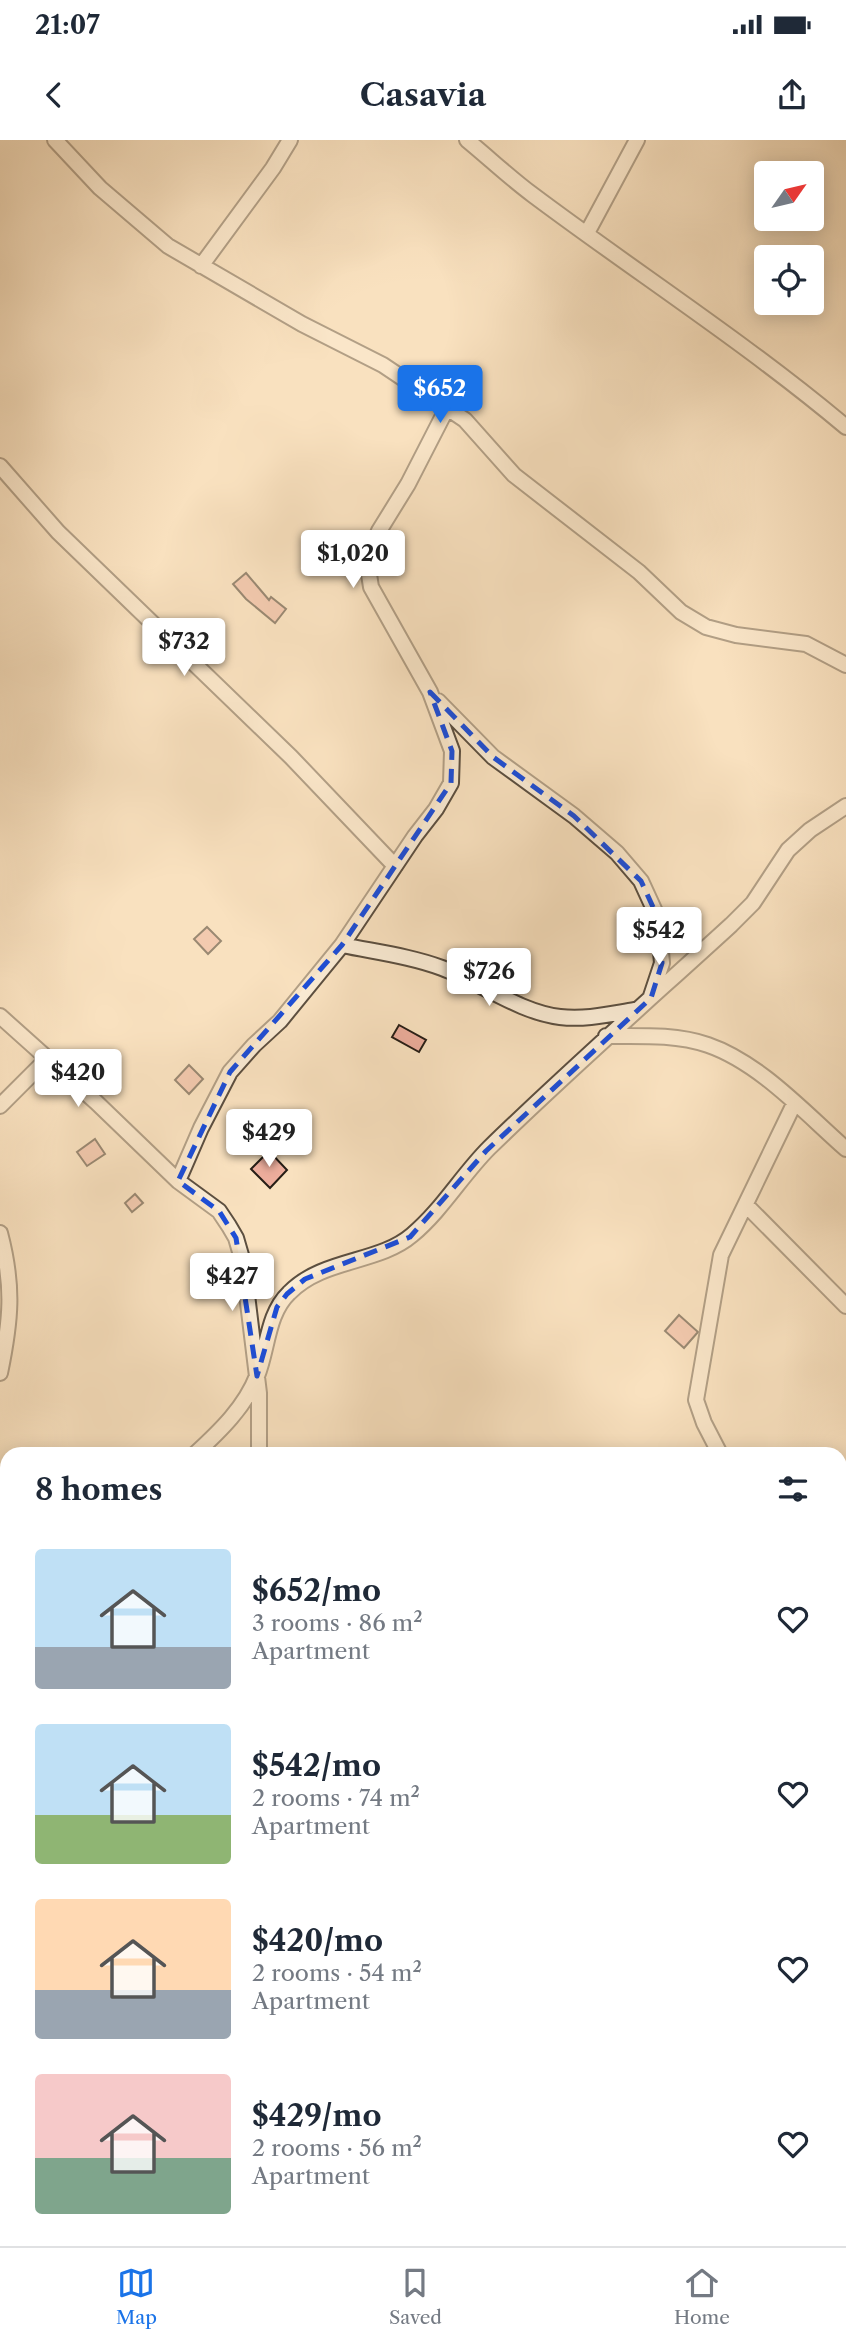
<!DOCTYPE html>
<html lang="en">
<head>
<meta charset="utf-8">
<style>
	:root { --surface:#fff; --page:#f2f2f3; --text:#1f2937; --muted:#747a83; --line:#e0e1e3; --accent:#1a73e8 }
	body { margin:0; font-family:"Libre Caslon Text",serif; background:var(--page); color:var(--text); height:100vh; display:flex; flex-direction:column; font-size:26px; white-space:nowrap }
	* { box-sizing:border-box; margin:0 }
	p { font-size:23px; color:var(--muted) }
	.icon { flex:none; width:38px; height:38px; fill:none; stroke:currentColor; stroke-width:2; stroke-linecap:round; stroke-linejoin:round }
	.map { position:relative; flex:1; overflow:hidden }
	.drawer { position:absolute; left:0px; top:1307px; width:847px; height:800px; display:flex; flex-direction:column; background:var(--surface); border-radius:21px 21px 0 0; box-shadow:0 4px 18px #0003 }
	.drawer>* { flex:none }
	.needle { width:46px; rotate:56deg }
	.tools { position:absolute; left:754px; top:21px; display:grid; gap:14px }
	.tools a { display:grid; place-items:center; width:70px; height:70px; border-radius:7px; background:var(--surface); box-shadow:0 4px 18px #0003; font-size:35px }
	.price { position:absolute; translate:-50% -60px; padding:0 16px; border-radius:7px; background:#fff; color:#222; font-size:23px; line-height:46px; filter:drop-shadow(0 2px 4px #0008) }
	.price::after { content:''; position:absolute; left:50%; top:42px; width:21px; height:16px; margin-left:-10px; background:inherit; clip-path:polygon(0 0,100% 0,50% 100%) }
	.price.current { background:var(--accent); color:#fff }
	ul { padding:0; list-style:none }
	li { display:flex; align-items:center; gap:21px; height:175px; padding:0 35px }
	li span { display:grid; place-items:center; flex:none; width:196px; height:140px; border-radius:7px; color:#555 }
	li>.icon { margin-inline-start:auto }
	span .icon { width:84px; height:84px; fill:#fffc; stroke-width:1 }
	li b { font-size:30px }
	h2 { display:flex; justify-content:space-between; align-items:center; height:84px; padding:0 35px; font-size:30px }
	.status { display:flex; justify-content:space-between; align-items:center; height:49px; padding:0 35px; background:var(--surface); direction:ltr }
	.status svg { height:19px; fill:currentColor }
	header { display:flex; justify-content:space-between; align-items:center; height:91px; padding:0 35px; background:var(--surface); font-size:32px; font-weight:700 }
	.tab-bar { display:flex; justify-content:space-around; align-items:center; height:98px; border-top:2px solid var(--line); background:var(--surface); font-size:19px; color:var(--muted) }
	.tab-bar a { display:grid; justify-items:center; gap:4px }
	.tab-bar .current { color:var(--accent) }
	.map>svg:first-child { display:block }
	.building { fill:#ecad9c; stroke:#271e16; stroke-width:2 }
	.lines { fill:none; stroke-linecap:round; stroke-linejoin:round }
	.street-casing { stroke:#5c4f40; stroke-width:18 }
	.street { stroke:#fbecd5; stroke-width:14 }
	.marked { fill:none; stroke:#1d4ed8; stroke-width:5; stroke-dasharray:14 9; stroke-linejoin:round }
</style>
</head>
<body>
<div class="status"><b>21:07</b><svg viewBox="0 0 49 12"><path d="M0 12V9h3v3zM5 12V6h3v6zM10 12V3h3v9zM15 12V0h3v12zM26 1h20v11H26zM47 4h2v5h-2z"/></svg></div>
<header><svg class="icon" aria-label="back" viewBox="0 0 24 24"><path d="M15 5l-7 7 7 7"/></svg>Casavia<svg class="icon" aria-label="share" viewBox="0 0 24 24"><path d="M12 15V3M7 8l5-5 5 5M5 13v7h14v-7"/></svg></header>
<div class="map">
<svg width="846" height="2106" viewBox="0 0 846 2106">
	<rect width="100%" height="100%" fill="#f9e1bf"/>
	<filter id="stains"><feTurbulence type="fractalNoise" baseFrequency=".00286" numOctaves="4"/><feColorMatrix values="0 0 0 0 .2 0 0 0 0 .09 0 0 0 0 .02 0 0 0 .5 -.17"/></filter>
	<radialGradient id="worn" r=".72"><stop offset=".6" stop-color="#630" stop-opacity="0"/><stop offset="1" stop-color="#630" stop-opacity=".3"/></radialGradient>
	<!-- building -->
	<path class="building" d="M246,433L269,460L271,457L286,469L275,483L246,459L233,444Z
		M207,787L221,801L208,814L194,799Z
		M399,885L426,900L419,912L392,897Z
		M189,925L203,939L189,954L175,940Z
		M95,999L105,1014L87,1026L77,1012Z
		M269,1011L287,1030L270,1048L251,1029Z
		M135,1054L143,1063L132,1072L125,1063Z
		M679,1175L698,1192L684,1208L665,1191Z"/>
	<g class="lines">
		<defs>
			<path id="street" d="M55,0L100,48L168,106L302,184L383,225L465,280L514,335L639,432L681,472L706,487L736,495L806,504L846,525
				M467,0C489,18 510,38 533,55C637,133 746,203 846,287
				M587,93L637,0
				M201,126L273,28L290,0
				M0,326L58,392L291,617L395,726
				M438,561L493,617L574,676L617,713L641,741L658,778L662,823L651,856
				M342,805C375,812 410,816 442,828C480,842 519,872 560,877C586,880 610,874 635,870
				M0,876L96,962L178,1041L219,1071L229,1086L236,1098L243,1122L259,1253V1314
				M606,896C640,896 676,894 708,905C760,923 805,973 846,1009
				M0,966L48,918
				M178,1041L201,988L230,932L254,905L280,881L342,805L415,696L436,669L451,643L452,611L430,552L371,447L368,428L371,410L379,391L408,344L447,268
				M746,1065L846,1166
				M0,1093C14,1146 11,1180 0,1233
				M195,1314C220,1291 245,1267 257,1236C268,1209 267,1174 289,1153C323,1118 378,1124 412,1095C442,1070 462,1035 489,1008C568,931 650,859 731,785L753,763L788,710L810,690L846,666
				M720,1314L704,1283L696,1260L721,1115L794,964
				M0,1403L7,1405
				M840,1442L846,1435
				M840,1450L846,1455
				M0,1507L7,1500
				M840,1530L846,1539
				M840,1660L846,1662
				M0,1721L7,1715
				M840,1821L846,1826
				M524,2100L530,2106
				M834,2100L836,2106"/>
		</defs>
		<!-- street casing -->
		<use href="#street" class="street-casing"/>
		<!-- street -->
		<use href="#street" class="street"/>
	</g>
	<!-- marked area -->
	<path d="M0 0H846V2106H0ZM430,552L493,617L574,676L641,741L658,778L662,823L651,858L486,1011L410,1097L305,1139L287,1154L277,1167L257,1236L236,1098L219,1071L178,1041L230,932L342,805L451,643L452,611Z" fill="#f9e1bf" fill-opacity=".55" fill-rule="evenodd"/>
	<path class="marked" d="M430,552L493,617L574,676L641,741L658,778L662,823L651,858L486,1011L410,1097L305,1139L287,1154L277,1167L257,1236L236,1098L219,1071L178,1041L230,932L342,805L451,643L452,611Z"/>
	<rect width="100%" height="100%" filter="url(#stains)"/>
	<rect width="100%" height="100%" fill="url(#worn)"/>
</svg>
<div class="tools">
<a><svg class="needle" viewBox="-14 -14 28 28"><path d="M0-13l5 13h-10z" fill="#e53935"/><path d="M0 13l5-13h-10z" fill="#747a83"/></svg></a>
<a><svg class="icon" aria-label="locate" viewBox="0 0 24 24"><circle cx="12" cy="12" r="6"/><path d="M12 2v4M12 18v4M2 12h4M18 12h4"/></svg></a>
</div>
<b class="price current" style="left:440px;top:285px">$652</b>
<b class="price" style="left:353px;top:450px">$1,020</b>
<b class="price" style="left:184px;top:538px">$732</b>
<b class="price" style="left:659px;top:827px">$542</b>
<b class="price" style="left:489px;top:868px">$726</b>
<b class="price" style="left:78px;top:969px">$420</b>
<b class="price" style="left:269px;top:1029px">$429</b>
<b class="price" style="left:232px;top:1173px">$427</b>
<section class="drawer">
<h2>8 homes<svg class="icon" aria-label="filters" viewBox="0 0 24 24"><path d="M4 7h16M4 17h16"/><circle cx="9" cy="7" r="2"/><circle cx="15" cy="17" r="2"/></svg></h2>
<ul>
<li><span style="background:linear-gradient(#bfe0f5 70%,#9aa5b1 0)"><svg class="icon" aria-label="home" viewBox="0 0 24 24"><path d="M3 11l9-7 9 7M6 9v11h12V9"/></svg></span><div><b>$652/mo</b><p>3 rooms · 86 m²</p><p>Apartment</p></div><svg class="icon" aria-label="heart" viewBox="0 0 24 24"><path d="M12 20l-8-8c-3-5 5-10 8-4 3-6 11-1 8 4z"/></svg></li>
<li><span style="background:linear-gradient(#bfe0f5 65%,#8fb573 0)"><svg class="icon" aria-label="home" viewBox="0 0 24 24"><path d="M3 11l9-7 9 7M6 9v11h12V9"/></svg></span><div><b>$542/mo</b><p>2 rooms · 74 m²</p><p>Apartment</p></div><svg class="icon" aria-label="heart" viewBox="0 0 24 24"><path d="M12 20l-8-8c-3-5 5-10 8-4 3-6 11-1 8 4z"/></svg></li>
<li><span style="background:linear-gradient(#ffd9b3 65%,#9aa5b1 0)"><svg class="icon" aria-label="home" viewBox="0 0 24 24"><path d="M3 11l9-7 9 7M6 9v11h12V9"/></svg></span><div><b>$420/mo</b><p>2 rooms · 54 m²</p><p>Apartment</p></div><svg class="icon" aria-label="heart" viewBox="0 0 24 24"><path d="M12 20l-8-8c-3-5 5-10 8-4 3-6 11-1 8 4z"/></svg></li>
<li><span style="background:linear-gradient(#f6c9c9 60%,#7fa58c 0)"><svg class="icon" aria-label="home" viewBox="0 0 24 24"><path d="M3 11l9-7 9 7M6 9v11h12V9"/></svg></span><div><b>$429/mo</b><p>2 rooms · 56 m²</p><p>Apartment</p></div><svg class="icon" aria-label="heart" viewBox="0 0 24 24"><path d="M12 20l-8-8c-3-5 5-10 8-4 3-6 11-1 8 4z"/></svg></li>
</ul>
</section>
</div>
<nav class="tab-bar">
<a class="current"><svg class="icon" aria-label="map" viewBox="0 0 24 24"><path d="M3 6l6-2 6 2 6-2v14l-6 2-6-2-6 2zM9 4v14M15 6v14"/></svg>Map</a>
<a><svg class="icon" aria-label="saved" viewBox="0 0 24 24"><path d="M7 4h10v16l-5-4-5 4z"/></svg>Saved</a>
<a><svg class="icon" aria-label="home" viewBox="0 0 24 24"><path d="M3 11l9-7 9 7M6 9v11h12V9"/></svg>Home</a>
</nav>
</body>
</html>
